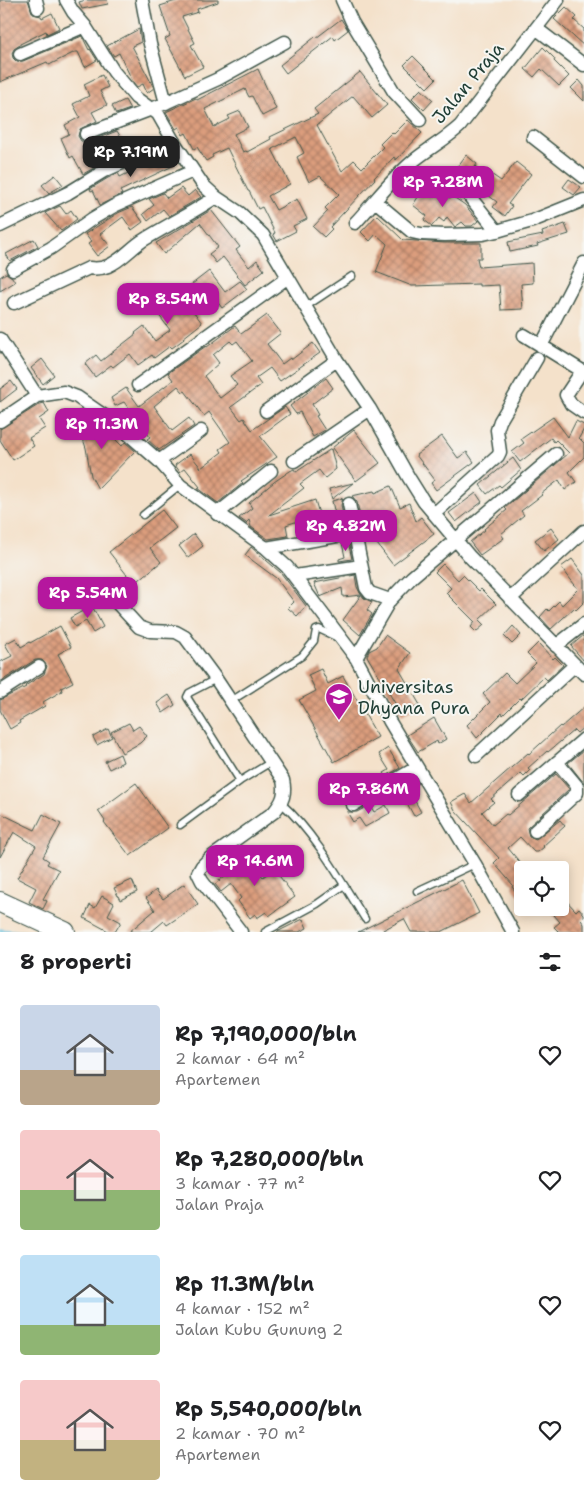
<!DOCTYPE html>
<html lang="id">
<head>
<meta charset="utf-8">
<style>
	:root { --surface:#fff; --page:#f2f2f2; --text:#202124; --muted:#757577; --accent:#b5179e }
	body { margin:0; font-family:"Shantell Sans",sans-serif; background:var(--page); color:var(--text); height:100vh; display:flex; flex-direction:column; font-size:19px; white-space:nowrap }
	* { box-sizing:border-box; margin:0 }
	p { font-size:16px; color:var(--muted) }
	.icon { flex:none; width:28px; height:28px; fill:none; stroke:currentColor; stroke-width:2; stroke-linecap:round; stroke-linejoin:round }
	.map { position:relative; height:932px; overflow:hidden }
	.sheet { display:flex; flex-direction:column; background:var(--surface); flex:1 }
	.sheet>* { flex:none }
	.tools { position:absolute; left:514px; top:861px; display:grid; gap:10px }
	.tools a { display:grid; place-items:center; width:55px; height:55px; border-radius:5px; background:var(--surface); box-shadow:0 2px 12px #0003; font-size:25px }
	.price { position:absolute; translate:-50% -42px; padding:0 11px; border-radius:10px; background:var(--accent); color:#fff; font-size:16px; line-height:32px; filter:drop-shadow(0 1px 2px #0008) }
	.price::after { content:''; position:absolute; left:50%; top:30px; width:15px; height:11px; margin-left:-8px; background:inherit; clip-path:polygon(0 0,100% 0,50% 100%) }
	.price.selected { background:#222; color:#fff }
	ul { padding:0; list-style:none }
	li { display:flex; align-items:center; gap:15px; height:125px; padding:0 20px }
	li span { display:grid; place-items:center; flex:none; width:140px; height:100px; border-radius:5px; color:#555 }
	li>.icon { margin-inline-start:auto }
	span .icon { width:60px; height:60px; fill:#fffc; stroke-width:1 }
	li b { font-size:21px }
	h2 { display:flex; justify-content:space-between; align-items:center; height:60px; padding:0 20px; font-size:21px }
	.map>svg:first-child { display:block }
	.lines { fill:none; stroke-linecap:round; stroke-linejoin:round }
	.stream { stroke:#63c3e1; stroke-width:3 }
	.building { fill:url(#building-cross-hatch); fill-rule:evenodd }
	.service-casing { stroke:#3f564a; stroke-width:9 }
	.minor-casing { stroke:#3f564a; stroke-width:15 }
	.primary-casing { stroke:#3f564a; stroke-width:22 }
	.service { stroke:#fff; stroke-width:6 }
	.minor { stroke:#fff; stroke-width:12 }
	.primary { stroke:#fff; stroke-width:20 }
	.labels { text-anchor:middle; stroke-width:4; stroke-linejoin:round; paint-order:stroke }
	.street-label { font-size:18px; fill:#1f3d34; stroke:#f6f6f2 }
	.poi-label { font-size:18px; fill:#1f3d34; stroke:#f6f6f2; text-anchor:start }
</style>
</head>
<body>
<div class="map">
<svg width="584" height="932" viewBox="0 0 584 932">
	<defs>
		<pattern id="building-cross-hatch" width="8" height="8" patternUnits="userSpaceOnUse" patternTransform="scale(1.25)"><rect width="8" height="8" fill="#db9d7d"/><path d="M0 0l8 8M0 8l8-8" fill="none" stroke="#b18167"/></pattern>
	</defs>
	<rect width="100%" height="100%" fill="#f6f6f2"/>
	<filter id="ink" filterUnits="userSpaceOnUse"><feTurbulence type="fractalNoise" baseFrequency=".02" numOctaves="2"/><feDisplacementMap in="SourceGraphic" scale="10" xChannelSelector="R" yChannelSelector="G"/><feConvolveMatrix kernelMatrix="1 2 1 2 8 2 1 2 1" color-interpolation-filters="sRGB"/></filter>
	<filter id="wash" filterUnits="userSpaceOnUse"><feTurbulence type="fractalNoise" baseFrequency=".0096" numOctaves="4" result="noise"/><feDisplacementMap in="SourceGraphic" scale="20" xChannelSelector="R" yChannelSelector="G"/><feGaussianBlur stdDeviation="1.12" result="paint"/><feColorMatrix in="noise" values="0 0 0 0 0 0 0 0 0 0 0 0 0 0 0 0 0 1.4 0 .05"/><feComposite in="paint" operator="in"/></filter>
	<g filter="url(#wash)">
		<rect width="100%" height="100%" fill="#f4e1ca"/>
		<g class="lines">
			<!-- stream -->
			<path class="stream" d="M0,930L24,932"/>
		</g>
		<g id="blocks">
			<!-- building -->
			<path class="building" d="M0,0H28L33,14L41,16L42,18L52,13L59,28L47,34L46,31L20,44V45L14,49L12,53L13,58L16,61H23L82,36L89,50L90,49L97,60L85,67L78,52H75L49,65L47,62L0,82Z
				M86,0H107L108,4L82,9L79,2Z
				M179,0H218V2L197,9L198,12L182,17L195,43L191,45L203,67L185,76L165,39L170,36L160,6Z
				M566,7L577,17L574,20L584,29V46L554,19Z
				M341,19L348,30L335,40L333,36L286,73L280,65L315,37L316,38Z
				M139,29L141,42L132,46L154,88L147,93L143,84L137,87L133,82L119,53L114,56L107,46Z
				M543,47L555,59L554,61L569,76L559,86L541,69L534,77L525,69Z
				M413,56L436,79L427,88L404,65Z
				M258,69L276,109L262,116L252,96L249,97L245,89L205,109L214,127L230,119L228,116L240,111L248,127L234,134L243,152L246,151L247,152L271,139L270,137L318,114L314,109L360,72L387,105L372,118L353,96L317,125L342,171L354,160L362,168L383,147L380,144L392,132L394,134L408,120L422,133L396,160L394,157L374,178L375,179L330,227L332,229L324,237L313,227L328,211L325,208L339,194L320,176L309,182L297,157L304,153L296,137L272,149L290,184L268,196L276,210L297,199L307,219L293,226L296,231L277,241L273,234L275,233L262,207L258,209L249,191H248L227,148L212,155L213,157L206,161L197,147L194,149L186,133L183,135L179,127L176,129L166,112L196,98L197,100Z
				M102,75L108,87L100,91L107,105L92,112L97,121L80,129L78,136L81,141L88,142L117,131L128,149L83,174L73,156L70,158L61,138L69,134L65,125L80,117L73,104L89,96L84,84Z
				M579,80L584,86V101L571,88Z
				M421,89L433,100L424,110L412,98Z
				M125,100L130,109L116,114L112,106Z
				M169,153L175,165L120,191L122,194L100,205L93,190L91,191L90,189L108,178L118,173L120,177L136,169L134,166Z
				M466,155L477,164L475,167L489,177L491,174L501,181L516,162L531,174L508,204L512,206L505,216L493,207L497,202L471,182L474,177L458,166Z
				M55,175L63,185L49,193L42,185Z
				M569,179L581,187L574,195L563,187Z
				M427,183H431L450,198L452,196L465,205L478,221L472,226H466L462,222L455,227L447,217L444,222L439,218L432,226L424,220L427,216L413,205Z
				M181,188L188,196L195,190L201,197L169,216L163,209L148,221L143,214L154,205L149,199L163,193L167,198Z
				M60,206L66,214L71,210L77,219L61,231L45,213Z
				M132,207L143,222L132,230L123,217L100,234L110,246L97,256L88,244L91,242L85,234L118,213Z
				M211,210L240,247L236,250L249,267L257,260L264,270L245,285L223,257L216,263L209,254L218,247L200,223L164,254L156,243Z
				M377,215L403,240L445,243H481V258H477L479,267L532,263L533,283L521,284L523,309L501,310L499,285L479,286V284L412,286L376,272L387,244L376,234L370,241L361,232Z
				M565,224L569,234L537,244L538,246L510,252L508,242L543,235L542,232Z
				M34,239L38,246L10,261L6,254Z
				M209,271L225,292L240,281L247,289L222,308L208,289L188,304L202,323L183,338L184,339L172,348L170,346L154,358L152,355L138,365L130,354L113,367L111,365L95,377L85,364L96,355L101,361L136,334L135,333L144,326L155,341L170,330L155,310L162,304L166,310L190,291L187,288Z
				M6,273L12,277L15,282L0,291V277Z
				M267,315L281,333L267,344L282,364L290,358L291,360L313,343L320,353L280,381L270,368L256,378L261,385L231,407L241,420L244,418L252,430L285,407L290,414L260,436L277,457L241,481L243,483L218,503L198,488L200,487L185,468L180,472L175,465L190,454L201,468L222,452L220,449L230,442L209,412L204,416L185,391L183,392L178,386L154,406L172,431L189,418L194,426L159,450L147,439L150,437L124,402L115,406L111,398L126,388L139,406L173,380L168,373L206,346L207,347L235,326L241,334ZM230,341L233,344L237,341L252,361L230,376L237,385L220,398L204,376L219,363L213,355Z
				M42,359L54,375L43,384L31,368Z
				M326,378L333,388L312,404L318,415L316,416L325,430L313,437L300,412L296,414L290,406Z
				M11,381L17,389L0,402V389Z
				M44,403L49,412L39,419L45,428L29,438L34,446L13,460L0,440V429L40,404Z
				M82,410L87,414L92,431L100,423L108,428L106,430L122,446L125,442L135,451L98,489L91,476L86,448L78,424L79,423L76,412Z
				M553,417L568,437L576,421L584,425V429L579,438L584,443V457L569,472L576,482L565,490L559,480L541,494L542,495L521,511L524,515L501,534L504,538L480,555L470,542L485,530L484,529L507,510L505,508L569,453L556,440L554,442L551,438L520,462L512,452L524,443L521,439Z
				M354,430L380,463L356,481L332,448Z
				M442,436L458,458L467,452L474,462L436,490L431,483L435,480L416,455Z
				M331,449L336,469L325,478L319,470L300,484L304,488L269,515L315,500L319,514L286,525L288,536L268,539L251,527L249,520L246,523L239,518L252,508L249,503L274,482L290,471L294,469L296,472Z
				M513,458L521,470L501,487L499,485L487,494L480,485Z
				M353,483L332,499L329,489Z
				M391,486L400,507L409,503L416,521L421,517L434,534L393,565L371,536L364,537L357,502L352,496L374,491L375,493Z
				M476,493L482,502L456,522L449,513Z
				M343,498L341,505L345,526L338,528L332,501Z
				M162,510L176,528L150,548L161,562L134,584L109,552Z
				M551,528L559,539L544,551L535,540Z
				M194,534L203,546L188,558L179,546Z
				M348,542L352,559L339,561V559L345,557L342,543Z
				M251,547L281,573L306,606L297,616L288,608L294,602L276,578L245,555Z
				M572,559L584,575V602L576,610L574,608L551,629L540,617L547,609L549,611L559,601L562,605L578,589L561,567Z
				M443,564L458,580L463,575L479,591L481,589L496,604L479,620L484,625L476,632L471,627L475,622L446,593L451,588L435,572Z
				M355,575L357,587L360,593L364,598L372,602L367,610L372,614L360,635L343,620L361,595L343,597L342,588L320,597L314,583Z
				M92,606L103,627L93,633L86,621L75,627L70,618Z
				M60,626L71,647L58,654L73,682L61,688L62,691L43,702L45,706L19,721L20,723L10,729L0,710V700L26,687L25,686L44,674L47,666L42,660H35L0,682V662L12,656L5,644L16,638L21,647L30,642V643Z
				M513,626L521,635L512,644L504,636Z
				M385,635L410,653L399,669L420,705L402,715L367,656L369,651L377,647Z
				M584,635V661L571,646Z
				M538,643L553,659L555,657L563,665L547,680L544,677L521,699L520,698L503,715L502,713L477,738L467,725L490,702L483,694L505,673L515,683L536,663L527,654Z
				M321,669L328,684L343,676L378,737L334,762L299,700L316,691L308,675Z
				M169,695L175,705L163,713L157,703Z
				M584,707V727L577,733L574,730L548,752L547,751L528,768L530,770L524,776L521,773L491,799L494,802L482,812L493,825L506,814L508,815L556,774L569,789L527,828L529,836L536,839L560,820L565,826L543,846L544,847L538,852H534L520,837L508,848L522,865V899L512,887L513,885L494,863L499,858L455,810L451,802L465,794L471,803L528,753L529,754L560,726L561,727Z
				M434,718L446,739L438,744L437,741L418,752L407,735Z
				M129,723L133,730L139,726L147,736L140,743L122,753L111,732Z
				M108,729L112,737L97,745L93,737Z
				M388,748L400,768L386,776L384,773L389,770L379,754Z
				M584,750V783L568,763Z
				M120,754L123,762L109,769L105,761Z
				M408,782L412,790L410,792L421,812L414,816L403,796L398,799L393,791Z
				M136,783L168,828L130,856L104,822L105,821L98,811Z
				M370,805L374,812L386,805L390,813L365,827L359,818L353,822L347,812H357Z
				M0,813L35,830L43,814L61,824L43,857L49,861L47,864L59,870L43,899L47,901L43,909L29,902L36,888L17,878L36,846L14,832L0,857Z
				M243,851L263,877L274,869L295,897L269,916L266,912L257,918L255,914L250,918L238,901L241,898L231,884L221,892L215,884L226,875L219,866L227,861L229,863Z
				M132,880L137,892L120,900L114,888Z
				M462,880L479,913L441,932H411L404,919L383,930L384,932H358Z
				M184,884L198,904L167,925L164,921L151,932H129L155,910L146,898L156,890L163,899Z
				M560,894L576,911L579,908L584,914V917L581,920L584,924V932H559L554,927L560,922L548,908H560Z
				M102,896L114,903L108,915L121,922L115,932H110L84,918L90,905L95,908Z
				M303,919L307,928L299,932H277Z"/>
		</g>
	</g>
	<g filter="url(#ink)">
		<use href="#blocks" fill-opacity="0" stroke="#3f564a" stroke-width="1"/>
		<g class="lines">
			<defs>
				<path id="service" d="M305,307L352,276
					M143,515L180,485
					M216,679L189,693L187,697L240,781L271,762
					M231,701L302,656L314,641L316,630L319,629L338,638
					M281,803C314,832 342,882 365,919
					M180,825L240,781
					M417,891L475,864
					M265,932L317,904L344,885"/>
				<path id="minor" d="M36,0L38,8
					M66,0L73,12L85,26L114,72L136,98L158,114L174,142L203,185L216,197L240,213L263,235L337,360L370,409L409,478L424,502L470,557L584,674
					M142,0L150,44L166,103
					M342,0L352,22L394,92L420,120
					M537,29L584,65
					M20,54L85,26
					M86,134L152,109L218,79L285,42
					M533,137L584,177
					M466,192L497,231
					M375,201L412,232L421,234L445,235L483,234L497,231L532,221L584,200
					M355,223C373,204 390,181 411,163C426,150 445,140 460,126L558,0
					M0,226L68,193L104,171L140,155L174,142
					M13,269L51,248L92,219L114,206L193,171
					M14,303L89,268C96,269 101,269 108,266C122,260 130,249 142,241C166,226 192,213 216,197
					M524,335L584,372
					M0,339L37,396
					M541,346L584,263
					M582,371L566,395L571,404L584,413
					M138,385L287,278
					M266,411L337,360
					M0,421L37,396L64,392L77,397L119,426L159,461L180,485L266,548L287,567L356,658L390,722L475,864L513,932
					M159,461L201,431
					M294,461L370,409
					M349,504L366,588L370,593L390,600
					M217,514L271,471
					M434,514L498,456L500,452L497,430L500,421L537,358
					M266,548L355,533
					M295,576L361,566
					M510,599L584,531
					M116,602L139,627L150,631L176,632L185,637L216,679L283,780C286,794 283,801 274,812L210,858L202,866L198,873L202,881L241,932
					M556,646L584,624
					M356,658L390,600L412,577L556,454
					M0,692L39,667
					M476,756L575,665
					M519,795L584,739
					M353,805L416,768
					M535,831L577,793V786L557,762"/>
				<path id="primary" d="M0,902L65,932"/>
			</defs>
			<!-- service casing -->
			<use href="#service" class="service-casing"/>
			<!-- minor casing -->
			<use href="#minor" class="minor-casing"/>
			<!-- primary casing -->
			<use href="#primary" class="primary-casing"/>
			<!-- service -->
			<use href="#service" class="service"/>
			<!-- minor -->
			<use href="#minor" class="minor"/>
			<!-- primary -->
			<use href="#primary" class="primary"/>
		</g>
	</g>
	<!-- icons -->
	<defs>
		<symbol id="university-pin" viewBox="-11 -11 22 30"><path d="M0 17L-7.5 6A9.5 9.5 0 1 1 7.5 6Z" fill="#b5179e" stroke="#f6f6f2"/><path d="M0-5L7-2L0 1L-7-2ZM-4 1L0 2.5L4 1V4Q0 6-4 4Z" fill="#fff"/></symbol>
	</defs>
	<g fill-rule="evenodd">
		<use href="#university-pin" x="323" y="681" width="32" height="43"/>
	</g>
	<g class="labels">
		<!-- street labels -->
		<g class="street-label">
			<text transform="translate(468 83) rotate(-50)" y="6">Jalan Praja</text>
		</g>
		<!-- poi labels -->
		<g class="poi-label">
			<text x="358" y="693">Universitas<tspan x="358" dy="21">Dhyana Pura</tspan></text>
		</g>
	</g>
</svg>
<div class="tools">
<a><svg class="icon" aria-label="locate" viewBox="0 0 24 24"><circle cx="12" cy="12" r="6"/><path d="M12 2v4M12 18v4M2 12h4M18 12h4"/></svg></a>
</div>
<b class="price selected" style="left:131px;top:178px">Rp 7.19M</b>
<b class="price" style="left:443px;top:208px">Rp 7.28M</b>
<b class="price" style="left:168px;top:325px">Rp 8.54M</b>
<b class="price" style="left:102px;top:450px">Rp 11.3M</b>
<b class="price" style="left:346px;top:552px">Rp 4.82M</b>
<b class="price" style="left:88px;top:619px">Rp 5.54M</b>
<b class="price" style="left:369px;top:815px">Rp 7.86M</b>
<b class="price" style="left:255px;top:887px">Rp 14.6M</b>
</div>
<section class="sheet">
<h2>8 properti<svg class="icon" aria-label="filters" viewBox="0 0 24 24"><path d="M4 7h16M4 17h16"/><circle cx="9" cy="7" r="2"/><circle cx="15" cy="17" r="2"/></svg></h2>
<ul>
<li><span style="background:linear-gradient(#c9d6e8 65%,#b9a48a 0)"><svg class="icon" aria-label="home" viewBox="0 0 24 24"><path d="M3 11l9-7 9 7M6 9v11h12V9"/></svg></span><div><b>Rp 7,190,000/bln</b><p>2 kamar · 64 m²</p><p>Apartemen</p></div><svg class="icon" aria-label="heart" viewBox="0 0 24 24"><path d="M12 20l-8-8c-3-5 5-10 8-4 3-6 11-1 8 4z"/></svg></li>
<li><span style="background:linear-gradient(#f6c9c9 60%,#8fb573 0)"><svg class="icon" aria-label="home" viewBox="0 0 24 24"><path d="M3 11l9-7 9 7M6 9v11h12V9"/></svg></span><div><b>Rp 7,280,000/bln</b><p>3 kamar · 77 m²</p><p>Jalan Praja</p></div><svg class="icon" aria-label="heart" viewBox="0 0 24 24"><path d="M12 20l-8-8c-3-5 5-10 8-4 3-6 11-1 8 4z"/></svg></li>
<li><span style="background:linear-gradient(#bfe0f5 70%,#8fb573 0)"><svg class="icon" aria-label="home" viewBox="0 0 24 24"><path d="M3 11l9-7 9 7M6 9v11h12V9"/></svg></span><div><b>Rp 11.3M/bln</b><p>4 kamar · 152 m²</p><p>Jalan Kubu Gunung 2</p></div><svg class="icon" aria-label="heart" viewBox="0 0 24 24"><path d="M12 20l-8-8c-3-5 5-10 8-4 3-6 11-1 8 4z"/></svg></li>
<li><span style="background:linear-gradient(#f6c9c9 60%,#c2b280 0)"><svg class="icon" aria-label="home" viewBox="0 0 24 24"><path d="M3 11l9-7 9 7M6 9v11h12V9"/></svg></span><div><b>Rp 5,540,000/bln</b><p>2 kamar · 70 m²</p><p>Apartemen</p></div><svg class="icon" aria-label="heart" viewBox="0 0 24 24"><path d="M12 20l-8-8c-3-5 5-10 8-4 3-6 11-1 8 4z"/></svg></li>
</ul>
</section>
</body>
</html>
